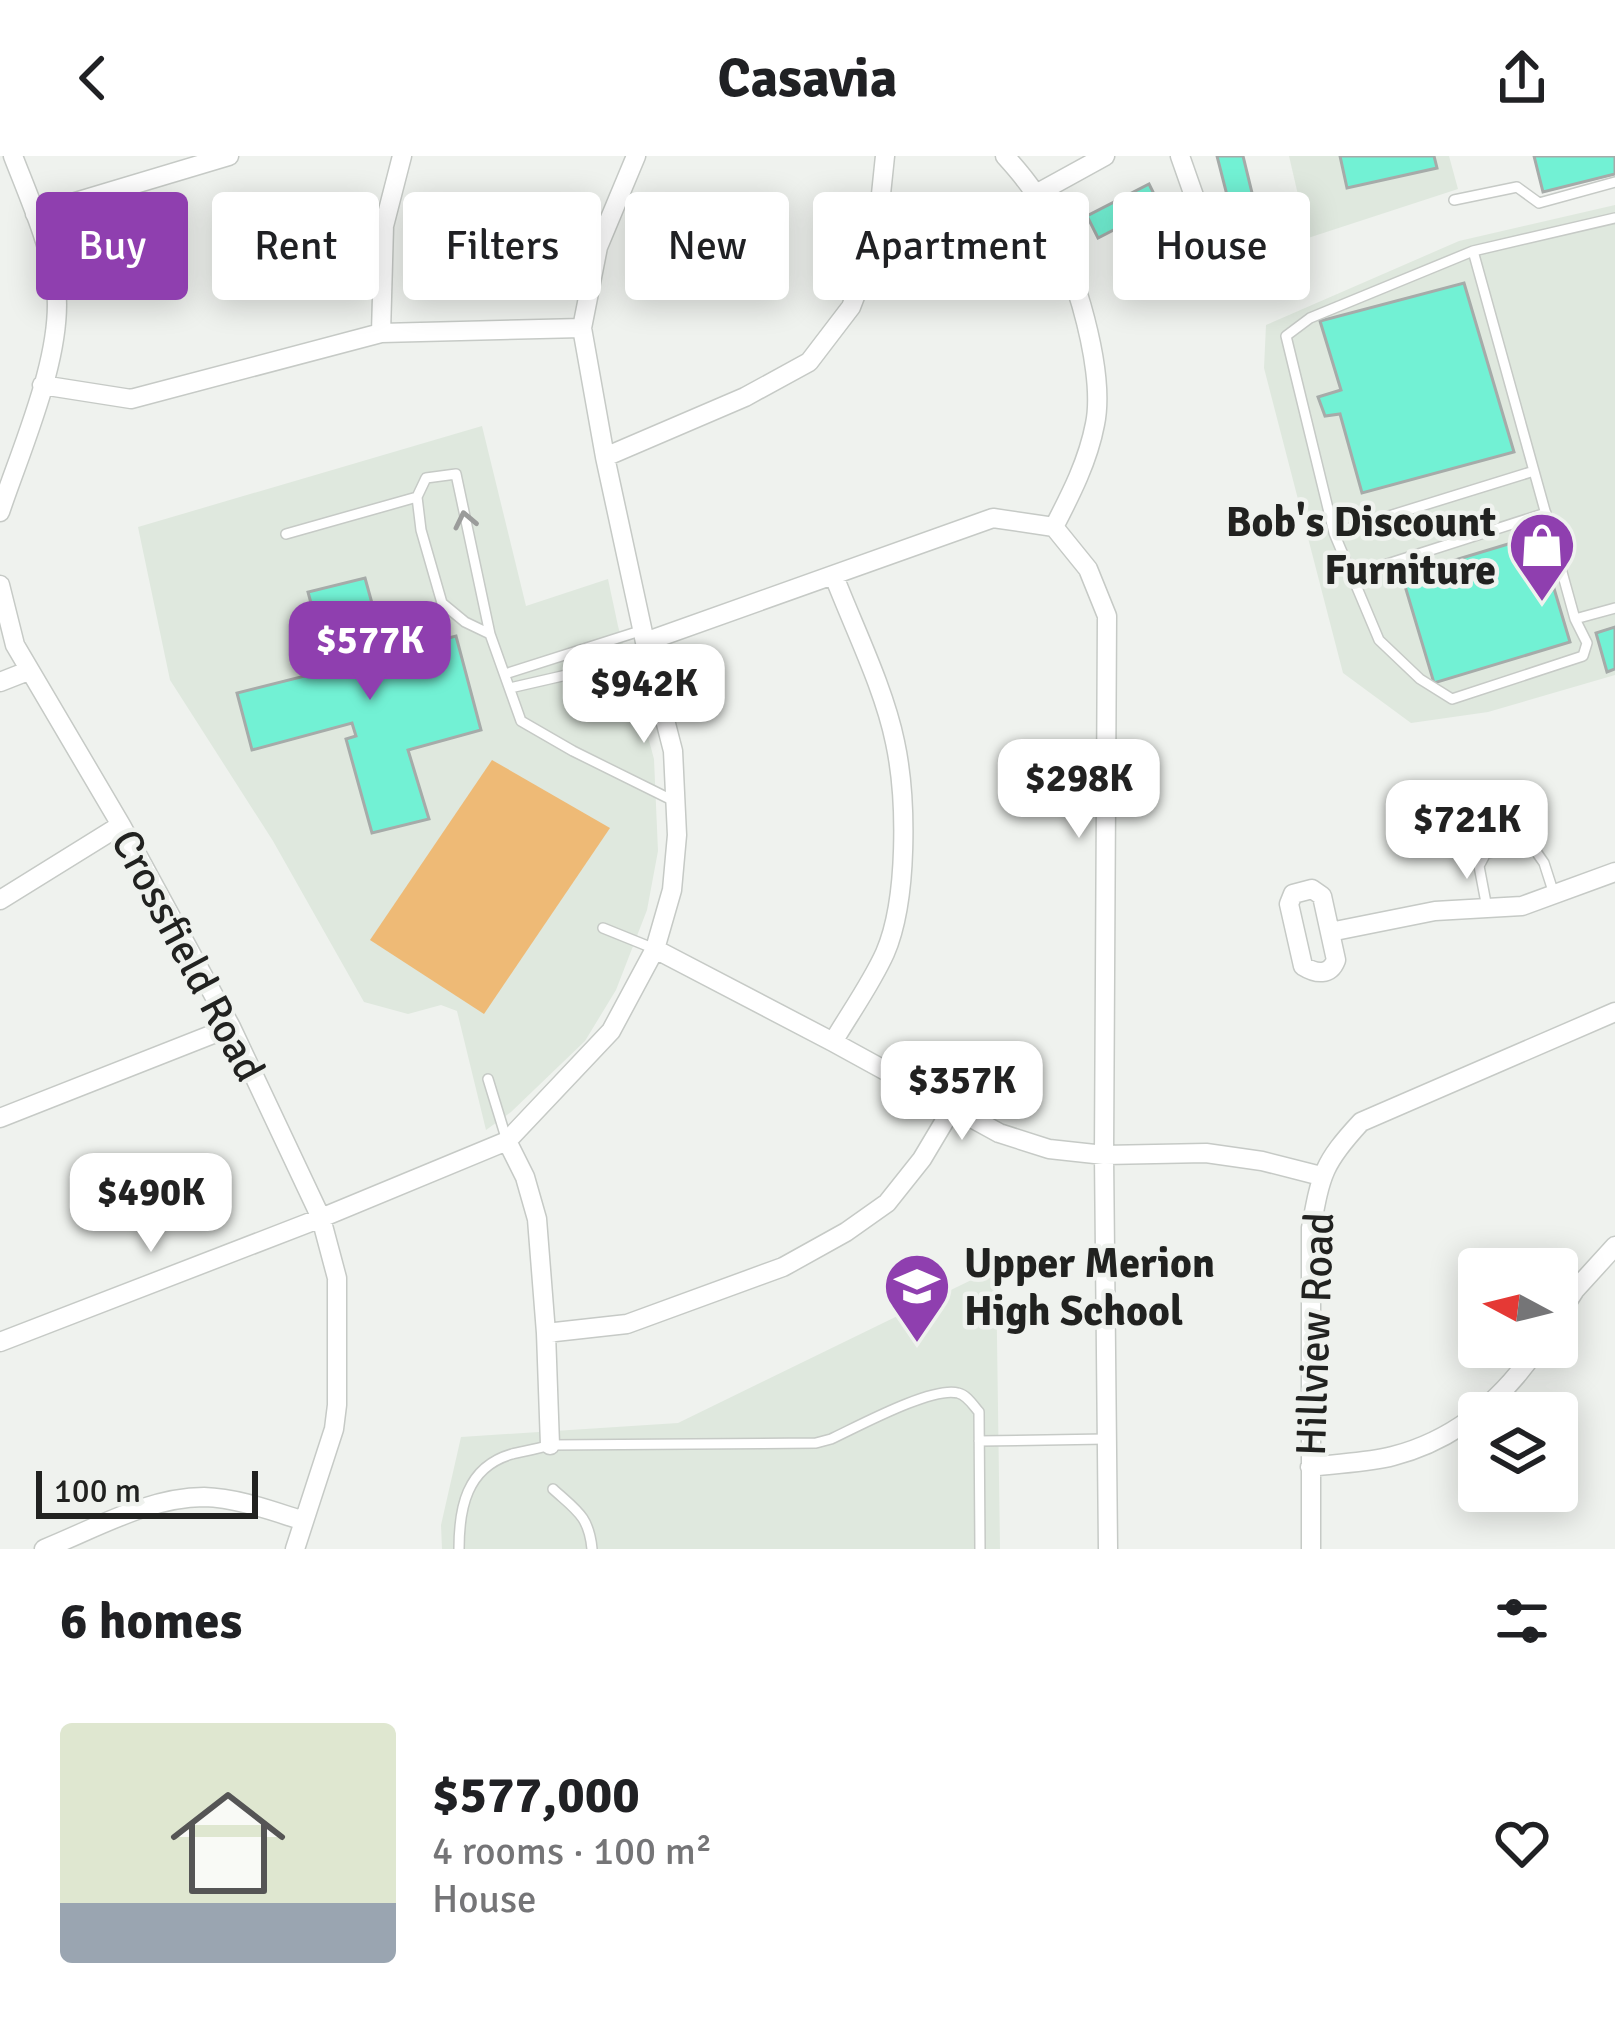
<!DOCTYPE html>
<html lang="en">
<head>
<meta charset="utf-8">
<style>
	:root { --surface:#fff; --page:#f2f2f2; --text:#202124; --muted:#757577; --accent:#8f3faf }
	body { margin:0; font-family:Signika,sans-serif; background:var(--page); color:var(--text); height:100vh; display:flex; flex-direction:column; font-size:45px; white-space:nowrap }
	* { box-sizing:border-box; margin:0 }
	p { font-size:39px; color:var(--muted) }
	.icon { flex:none; width:66px; height:66px; fill:none; stroke:currentColor; stroke-width:2; stroke-linecap:round; stroke-linejoin:round }
	.map { position:relative; height:1393px; overflow:hidden }
	.sheet { display:flex; flex-direction:column; background:var(--surface); flex:1 }
	.sheet>* { flex:none }
	.hud { position:absolute; left:36px; top:36px; width:1545px; height:108px; display:flex; gap:24px }
	.needle { width:78px; rotate:277deg }
	.fabs { position:absolute; left:1458px; top:1092px; display:grid; gap:24px }
	.fabs a { display:grid; place-items:center; width:120px; height:120px; border-radius:12px; background:var(--surface); box-shadow:0 6px 30px #0003; font-size:60px }
	.scale { position:absolute; left:36px; bottom:30px; width:222px; box-sizing:border-box; padding-left:12px; border:6px solid #212220; border-top:0; font-size:33px; line-height:42px; white-space:nowrap; color:#212220; -webkit-text-stroke:9px #eff2ee; paint-order:stroke }
	.price { position:absolute; translate:-50% -102px; padding:0 27px; border-radius:24px; background:#fff; color:#222; font-size:39px; line-height:78px; filter:drop-shadow(0 3px 6px #0008) }
	.price::after { content:''; position:absolute; left:50%; top:72px; width:36px; height:27px; margin-left:-18px; background:inherit; clip-path:polygon(0 0,100% 0,50% 100%) }
	.price.on { background:var(--accent); color:#fff }
	ul { padding:0; list-style:none }
	li { display:flex; align-items:center; gap:36px; height:300px; padding:0 60px }
	li span { display:grid; place-items:center; flex:none; width:336px; height:240px; border-radius:12px; color:#555 }
	li>.icon { margin-inline-start:auto }
	span .icon { width:144px; height:144px; fill:#fffc; stroke-width:1 }
	li b { font-size:51px }
	h2 { display:flex; justify-content:space-between; align-items:center; height:144px; padding:0 60px; font-size:51px }
	.tag { padding:0 42px; border-radius:12px; background:var(--surface); box-shadow:0 6px 30px #0003; font-size:42px; line-height:108px }
	.tag.on { background:var(--accent); color:#fff }
	header { display:flex; justify-content:space-between; align-items:center; height:156px; padding:0 60px; background:var(--surface); font-size:54px; font-weight:700 }
	.map>svg:first-child { display:block }
	.built { fill:#dfe8de }
	.green { fill:#eeba76 }
	.building { fill:#72f1d4; stroke:#a6aba9; stroke-width:3 }
	.lines { fill:none; stroke-linecap:round; stroke-linejoin:round }
	.service-casing { stroke:#c6cac6; stroke-width:12 }
	.minor-casing { stroke:#c6cac6; stroke-width:21 }
	.service { stroke:#fff; stroke-width:9 }
	.minor { stroke:#fff; stroke-width:18 }
	.oneway { stroke:#9b9c9b }
	.labels { text-anchor:middle; stroke-width:9; stroke-linejoin:round; paint-order:stroke }
	.poi-label { font-size:42px; font-weight:bold; fill:#212220; stroke:#eff2ee; text-anchor:end }
	.street-label { font-size:42px; fill:#212220; stroke:#eff2ee }
</style>
</head>
<body>
<header><svg class="icon" aria-label="back" viewBox="0 0 24 24"><path d="M15 5l-7 7 7 7"/></svg>Casavia<svg class="icon" aria-label="share" viewBox="0 0 24 24"><path d="M12 15V3M7 8l5-5 5 5M5 13v7h14v-7"/></svg></header>
<div class="map">
<svg width="1615" height="1393" viewBox="0 0 1615 1393">
	<rect width="100%" height="100%" fill="#eff2ee"/>
	<!-- built -->
	<path class="built" d="M1289,0H1449L1458,33L1308,82Z
		M1615,49V519L1488,556L1411,567L1343,517L1264,212L1266,169L1459,85Z
		M482,270L526,450L608,423L618,470L654,603L658,695L647,754L616,834L585,885L511,956L486,974L457,855L441,849L408,858L364,846L273,685L170,524L138,371Z
		M996,1112L1000,1393H442L441,1369L461,1281L678,1267Z"/>
	<!-- green -->
	<path class="green" d="M492,604L610,672L484,858L370,784Z"/>
	<!-- building -->
	<path class="building" d="M1217,0H1243L1253,41L1229,47Z
		M1340,0H1434L1437,12L1347,32Z
		M1534,0H1615V18L1543,36Z
		M1149,28L1160,50L1098,82L1087,60Z
		M1258,64L1278,78L1240,135L1219,121Z
		M1464,127L1514,296L1362,337L1340,258L1325,260L1318,241L1341,234L1320,165Z
		M1538,379L1570,486L1434,527L1402,420Z
		M365,422L386,498L456,480L481,574L408,594L429,663L372,677L346,583L356,580L352,567L252,594L237,537L329,514L308,436Z
		M1615,471V513L1607,516L1596,477Z"/>
	<g class="lines">
		<defs>
			<path id="service" d="M1454,44L1517,31L1539,47L1615,26
				M1615,62L1473,95L1575,463L1615,452
				M1473,95L1310,162L1286,180L1334,377L1534,315
				M1334,377L1379,484L1420,523L1452,543L1583,500L1587,487L1575,463
				M286,378L417,341
				M1353,419L1546,357
				M490,478L465,466L442,447L421,374L417,341L426,322L456,318L490,478L521,565L573,595L676,646
				M505,518L643,474
				M510,532L610,509L647,494
				M1487,752L1479,710L1486,697L1524,691L1535,694L1544,707L1554,738
				M603,772L655,793
				M488,923L507,985
				M979,1285L1106,1283
				M553,1333C576,1354 589,1360 592,1393
				M459,1393C459,1353 466,1311 512,1298C525,1295 537,1293 550,1289L816,1287L831,1283C857,1271 932,1230 958,1237C967,1239 973,1249 979,1256L980,1393"/>
			<path id="minor" d="M1005,0C1015,11 1026,24 1034,36C1067,86 1107,210 1095,268C1088,305 1071,338 1054,371
				M1180,0L1206,74
				M1036,38L1105,0
				M35,58L229,0
				M381,177L384,70L402,0
				M42,229L131,243L381,177L582,172
				M605,301L745,241L809,206L851,151L876,86L885,0
				M0,356C21,293 64,198 56,132C51,91 28,39 13,0
				M0,429L15,489L121,669L231,871L321,1062L337,1122V1249L334,1273L295,1393
				M645,486L993,362L1054,371L1088,413L1107,460L1104,999L1108,1393
				M0,526L28,515
				M1312,733L1322,740L1336,804C1330,820 1316,818 1303,810L1289,748L1293,738Z
				M0,744L121,669
				M1330,776L1435,755L1522,750L1615,716
				M655,793L833,886L999,977L1049,993L1104,999L1206,997L1262,1005L1321,1020
				M833,886C850,857 871,828 885,797C908,744 907,642 895,586C884,532 854,472 834,420
				M0,962L231,871
				M507,985L525,1021L537,1063L546,1177L550,1289
				M1557,1162L1575,1134L1615,1090
				M546,1177L627,1168L783,1111L846,1076L887,1047L922,1003L953,951
				M0,1186L321,1062L507,985L611,875L655,793L672,734L677,679L673,595L645,486L605,301L582,172L598,91L636,0
				M1310,1311C1337,1307 1367,1307 1393,1300C1455,1284 1503,1243 1538,1191
				M44,1393C94,1373 149,1341 204,1341C238,1342 272,1355 304,1365
				M1311,1393V1072C1321,1018 1323,1007 1361,966L1615,856"/>
		</defs>
		<!-- service casing -->
		<use href="#service" class="service-casing"/>
		<!-- minor casing -->
		<use href="#minor" class="minor-casing"/>
		<!-- service -->
		<use href="#service" class="service"/>
		<!-- minor -->
		<use href="#minor" class="minor"/>
	</g>
	<!-- one-way arrows -->
	<defs><path id="oneway-chevron" d="M-2-3.5L2.5 0L-2 3.5" fill="none" stroke-width="1.6" stroke-linecap="round" stroke-linejoin="round" transform="scale(3)"/></defs>
	<use class="oneway" href="#oneway-chevron" transform="translate(465 364) rotate(-102)"/>
	<!-- icons -->
	<defs>
		<symbol id="shop-pin" viewBox="-11 -11 22 30"><path d="M0 17L-7.5 6A9.5 9.5 0 1 1 7.5 6Z" fill="#8f3faf" stroke="#eff2ee"/><path d="M-5-2.5h2.3a2.7 3.5 0 0 1 5.4 0H5L5.5 6h-11ZM-1.5-2.5h3a1.5 2.3 0 0 0-3 0Z" fill="#fff"/></symbol>
		<symbol id="school-pin" viewBox="-11 -11 22 30"><path d="M0 17L-7.5 6A9.5 9.5 0 1 1 7.5 6Z" fill="#8f3faf" stroke="#eff2ee"/><path d="M0-5L7-2L0 1L-7-2ZM-4 1L0 2.5L4 1V4Q0 6-4 4Z" fill="#fff"/></symbol>
	</defs>
	<g fill-rule="evenodd">
		<use href="#shop-pin" x="1504" y="351" width="76" height="104"/>
		<use href="#school-pin" x="879" y="1092" width="76" height="104"/>
	</g>
	<g class="labels">
		<!-- poi labels -->
		<g class="poi-label">
			<text x="1496" y="380">Bob's Discount<tspan x="1496" dy="48">Furniture</tspan></text>
			<text x="964" y="1121" text-anchor="start">Upper Merion<tspan x="964" dy="48">High School</tspan></text>
		</g>
		<!-- street labels -->
		<g class="street-label">
			<text transform="translate(189 799) rotate(62)" y="15">Crossfield Road</text>
			<text transform="translate(1314 1178) rotate(-88)" y="15">Hillview Road</text>
		</g>
	</g>
</svg>
<div class="fabs">
<a><svg class="needle" viewBox="-14 -14 28 28"><path d="M0-13l5 13h-10z" fill="#e53935"/><path d="M0 13l5-13h-10z" fill="#757577"/></svg></a>
<a><svg class="icon" aria-label="layers" viewBox="0 0 24 24"><path d="M12 4l9 5-9 5-9-5zM3 14l9 5 9-5"/></svg></a>
</div>
<div class="scale">100 m</div>
<b class="price on" style="left:370px;top:547px">$577K</b>
<b class="price" style="left:644px;top:590px">$942K</b>
<b class="price" style="left:1079px;top:685px">$298K</b>
<b class="price" style="left:1467px;top:726px">$721K</b>
<b class="price" style="left:962px;top:987px">$357K</b>
<b class="price" style="left:151px;top:1099px">$490K</b>
<div class="hud">
<a class="tag on">Buy</a>
<a class="tag">Rent</a>
<a class="tag">Filters</a>
<a class="tag">New</a>
<a class="tag">Apartment</a>
<a class="tag">House</a>
</div>
</div>
<section class="sheet">
<h2>6 homes<svg class="icon" aria-label="filters" viewBox="0 0 24 24"><path d="M4 7h16M4 17h16"/><circle cx="9" cy="7" r="2"/><circle cx="15" cy="17" r="2"/></svg></h2>
<ul>
<li><span style="background:linear-gradient(#dfe7d0 75%,#9aa5b1 0)"><svg class="icon" aria-label="home" viewBox="0 0 24 24"><path d="M3 11l9-7 9 7M6 9v11h12V9"/></svg></span><div><b>$577,000</b><p>4 rooms · 100 m²</p><p>House</p></div><svg class="icon" aria-label="heart" viewBox="0 0 24 24"><path d="M12 20l-8-8c-3-5 5-10 8-4 3-6 11-1 8 4z"/></svg></li>
</ul>
</section>
</body>
</html>
